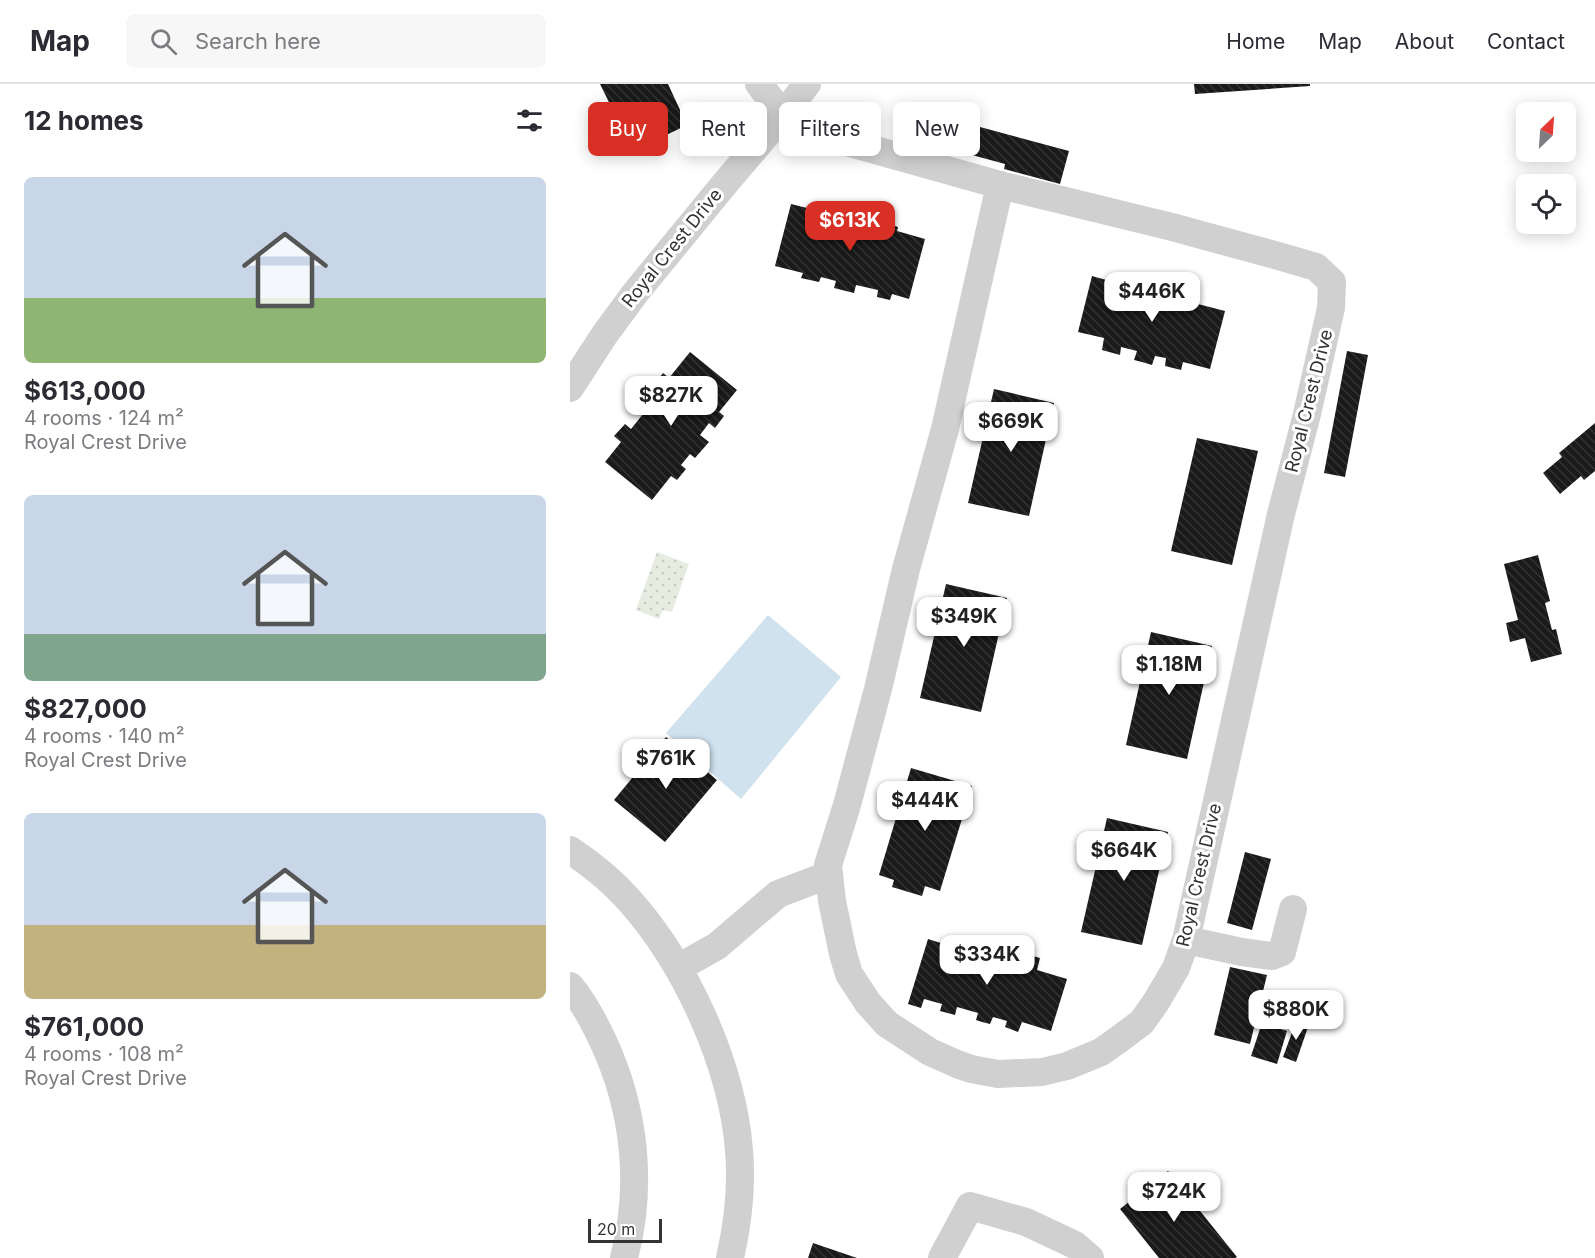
<!DOCTYPE html>
<html lang="en">
<head>
<meta charset="utf-8">
<style>
	:root { --surface:#fff; --page:#f7f7f7; --text:#2b2b33; --muted:#7c7c81; --line:#e1e1e2; --accent:#d93025 }
	body { margin:0; font-family:Inter,sans-serif; background:var(--page); color:var(--text); height:100vh; display:flex; flex-direction:column; font-size:22px; white-space:nowrap }
	* { box-sizing:border-box; margin:0 }
	p { font-size:20px; color:var(--muted) }
	.icon { flex:none; width:33px; height:33px; fill:none; stroke:currentColor; stroke-width:2; stroke-linecap:round; stroke-linejoin:round }
	.map { position:relative; flex:1; overflow:hidden }
	.side { display:flex; flex-direction:column; background:var(--surface); width:570px }
	.side>* { flex:none }
	.banner { position:absolute; left:18px; top:18px; width:570px; height:54px; display:flex; gap:12px }
	.needle { width:39px; rotate:25deg }
	.fabs { position:absolute; left:946px; top:18px; display:grid; gap:12px }
	.fabs a { display:grid; place-items:center; width:60px; height:60px; border-radius:9px; background:var(--surface); box-shadow:0 3px 15px #0003; font-size:30px }
	.scale { position:absolute; left:18px; bottom:15px; width:74px; box-sizing:border-box; padding-left:6px; border:3px solid #333; border-top:0; font-size:16px; line-height:21px; white-space:nowrap; color:#333; -webkit-text-stroke:4px #fff; paint-order:stroke }
	.price { position:absolute; translate:-50% -51px; padding:0 14px; border-radius:12px; background:#fff; color:#222; font-size:20px; line-height:39px; filter:drop-shadow(0 2px 3px #0008) }
	.price::after { content:''; position:absolute; left:50%; top:36px; width:18px; height:14px; margin-left:-9px; background:inherit; clip-path:polygon(0 0,100% 0,50% 100%) }
	.price.selected { background:var(--accent); color:#fff }
	ul { padding:0; list-style:none }
	li { display:grid; align-content:center; gap:12px; height:318px; padding:0 24px }
	li span { display:grid; place-items:center; height:186px; border-radius:9px; color:#555 }
	li>.icon { margin-inline-start:auto }
	span .icon { width:108px; height:108px; fill:#fffc; stroke-width:1 }
	li b { font-size:26px }
	h2 { display:flex; justify-content:space-between; align-items:center; height:72px; padding:0 24px; font-size:26px }
	.tag { padding:0 21px; border-radius:9px; background:var(--surface); box-shadow:0 3px 15px #0003; font-size:21px; line-height:54px }
	.tag.selected { background:var(--accent); color:#fff }
	header { display:flex; align-items:center; gap:36px; box-sizing:border-box; height:84px; padding:0 30px; background:var(--surface); border-bottom:2px solid var(--line) }
	header strong { font-size:28px }
	nav { display:flex; gap:33px; margin-inline-start:auto; font-size:21px }
	.search { width:420px; height:54px; background:var(--page); display:flex; align-items:center; gap:15px; box-sizing:border-box; padding:0 21px; border-radius:9px; color:var(--muted); font-size:22px }
	main { display:flex; flex:1; min-height:0 }
	.map>svg:first-child { display:block }
	.grass { fill:url(#grass-dots) }
	.water { fill:#cfe2ee }
	.building { fill:url(#building-back-hatch) }
	.lines { fill:none; stroke-linecap:round; stroke-linejoin:round }
	.minor { stroke:#d0d0d0; stroke-width:28 }
	.labels { text-anchor:middle; stroke-width:6; stroke-linejoin:round; paint-order:stroke }
	.street-label { font-size:18px; fill:#333; stroke:#fff }
</style>
</head>
<body>
<header>
<strong>Map</strong>
<div class="search"><svg class="icon" aria-label="search" viewBox="0 0 24 24"><circle cx="10" cy="10" r="6"/><path d="M15 15l6 6"/></svg>Search here</div>
<nav><a>Home</a><a>Map</a><a>About</a><a>Contact</a></nav>
</header>
<main>
<section class="side">
<h2>12 homes<svg class="icon" aria-label="filters" viewBox="0 0 24 24"><path d="M4 7h16M4 17h16"/><circle cx="9" cy="7" r="2"/><circle cx="15" cy="17" r="2"/></svg></h2>
<ul>
<li><span style="background:linear-gradient(#c9d6e8 65%,#8fb573 0)"><svg class="icon" aria-label="home" viewBox="0 0 24 24"><path d="M3 11l9-7 9 7M6 9v11h12V9"/></svg></span><div><b>$613,000</b><p>4 rooms · 124 m²</p><p>Royal Crest Drive</p></div></li>
<li><span style="background:linear-gradient(#c9d6e8 75%,#7fa58c 0)"><svg class="icon" aria-label="home" viewBox="0 0 24 24"><path d="M3 11l9-7 9 7M6 9v11h12V9"/></svg></span><div><b>$827,000</b><p>4 rooms · 140 m²</p><p>Royal Crest Drive</p></div></li>
<li><span style="background:linear-gradient(#c9d6e8 60%,#c2b280 0)"><svg class="icon" aria-label="home" viewBox="0 0 24 24"><path d="M3 11l9-7 9 7M6 9v11h12V9"/></svg></span><div><b>$761,000</b><p>4 rooms · 108 m²</p><p>Royal Crest Drive</p></div></li>
</ul>
</section>
<div class="map">
<svg width="1025" height="1174" viewBox="0 0 1025 1174">
	<defs>
		<pattern id="grass-dots" width="8" height="8" patternUnits="userSpaceOnUse" patternTransform="scale(1.5)"><rect width="8" height="8" fill="#e6ecdf"/><path d="M2 2h.1M6 6h.1" fill="none" stroke="#c6cbc0" stroke-width="1.8" stroke-linecap="round"/></pattern>
		<pattern id="building-back-hatch" width="6" height="6" patternUnits="userSpaceOnUse" patternTransform="scale(1.5)"><rect width="6" height="6" fill="#1a1a1a"/><path d="M-1 5l2 2M0 0l6 6M5-1l2 2" fill="none" stroke="#333"/></pattern>
	</defs>
	<rect width="100%" height="100%" fill="#fff"/>
	<!-- grass -->
	<path class="grass" d="M87,468L119,480L102,528L93,526L89,535L66,526Z"/>
	<!-- water -->
	<path class="water" d="M198,531L271,593L171,715L96,649Z"/>
	<!-- building -->
	<path class="building" d="M30,0H98L117,41L63,67Z
		M624,0H740V2L625,10Z
		M410,43L499,67L490,100L434,85L435,80L402,71Z
		M221,120L249,127L250,122L266,126L265,131L313,144L315,139L328,143L327,147L355,155L339,215L322,210L320,216L307,213L308,206L286,201L284,209L264,204L266,197L251,193L249,198L231,194L233,189L205,182Z
		M522,192L547,199L549,192L565,196L563,203L608,214L610,205L630,210L628,220L655,227L640,285L613,278L611,286L595,282L596,274L585,272L582,281L572,278L564,276L567,267L551,263L550,271L532,266L534,254L508,248Z
		M777,267L798,271L775,393L754,389Z
		M120,268L167,306L149,328L154,332L145,344L139,339L130,351L139,358L125,374L120,370L111,381L116,385L107,396L101,392L82,416L35,378L51,358L44,352L55,340L61,345L93,305L85,300L93,289L99,294Z
		M424,305L484,319L459,432L398,419Z
		M1025,339V387L1014,396L1011,392L990,410L973,389L992,373L989,369Z
		M627,354L688,367L662,481L601,467Z
		M968,471L980,517L975,519L982,546L986,545L992,570L961,578L955,554L940,558L936,539L948,536L934,480Z
		M376,500L437,514L411,628L350,614Z
		M581,548L642,562L617,675L556,661Z
		M96,653L147,696L95,758L44,716Z
		M341,684L402,702L370,807L355,802L352,812L322,803L324,796L309,791Z
		M537,734L598,748L572,861L511,848Z
		M675,768L701,775L682,846L657,839Z
		M358,855L390,865L393,857L407,861L404,869L452,883L456,870L470,874L467,886L497,895L481,947L452,938L448,948L435,943L437,937L423,933L420,940L412,938L406,936L408,929L387,923L385,931L370,927L372,920L354,915L351,924L338,920Z
		M660,883L697,891L680,960L644,951Z
		M727,935L739,940L726,978L713,973Z
		M692,939L717,947L707,980L681,972Z
		M598,1087L667,1173L665,1174H589L550,1125Z
		M243,1159L287,1174H238Z"/>
	<g class="lines">
		<!-- minor -->
		<path class="minor" d="M189,0L213,31L225,39L248,50L430,101L602,143L712,173L746,183L762,198L761,224L737,330L711,430L616,856L606,884L586,918L572,938L548,956L531,968L497,982L472,988L428,990L401,985L387,980L360,968L317,940L298,919L279,890L273,870L262,817L258,781L277,721L308,605L336,485L375,345L430,101
			M0,304L35,250L66,208L152,103L213,31L237,0
			M0,766C21,780 42,797 59,816C116,880 162,980 169,1066C172,1101 168,1139 160,1174
			M616,856L672,868L702,872L712,868L723,825
			M108,884L147,862L208,810L258,791
			M0,902C14,918 24,938 33,957C65,1026 73,1101 54,1174
			M372,1174L400,1122L456,1138L505,1161L520,1174"/>
	</g>
	<g class="labels">
		<!-- street labels -->
		<g class="street-label">
			<text transform="translate(102 164) rotate(-51)" y="6">Royal Crest Drive</text>
			<text transform="translate(739 317) rotate(-76)" y="6">Royal Crest Drive</text>
			<text transform="translate(629 791) rotate(-77)" y="6">Royal Crest Drive</text>
		</g>
	</g>
</svg>
<div class="fabs">
<a><svg class="needle" viewBox="-14 -14 28 28"><path d="M0-13l5 13h-10z" fill="#e53935"/><path d="M0 13l5-13h-10z" fill="#7c7c81"/></svg></a>
<a><svg class="icon" aria-label="locate" viewBox="0 0 24 24"><circle cx="12" cy="12" r="6"/><path d="M12 2v4M12 18v4M2 12h4M18 12h4"/></svg></a>
</div>
<div class="scale">20 m</div>
<b class="price selected" style="left:280px;top:168px">$613K</b>
<b class="price" style="left:582px;top:239px">$446K</b>
<b class="price" style="left:101px;top:343px">$827K</b>
<b class="price" style="left:441px;top:369px">$669K</b>
<b class="price" style="left:394px;top:564px">$349K</b>
<b class="price" style="left:599px;top:612px">$1.18M</b>
<b class="price" style="left:96px;top:706px">$761K</b>
<b class="price" style="left:355px;top:748px">$444K</b>
<b class="price" style="left:554px;top:798px">$664K</b>
<b class="price" style="left:417px;top:902px">$334K</b>
<b class="price" style="left:726px;top:957px">$880K</b>
<b class="price" style="left:604px;top:1139px">$724K</b>
<div class="banner">
<a class="tag selected">Buy</a>
<a class="tag">Rent</a>
<a class="tag">Filters</a>
<a class="tag">New</a>
</div>
</div>
</main>
</body>
</html>
